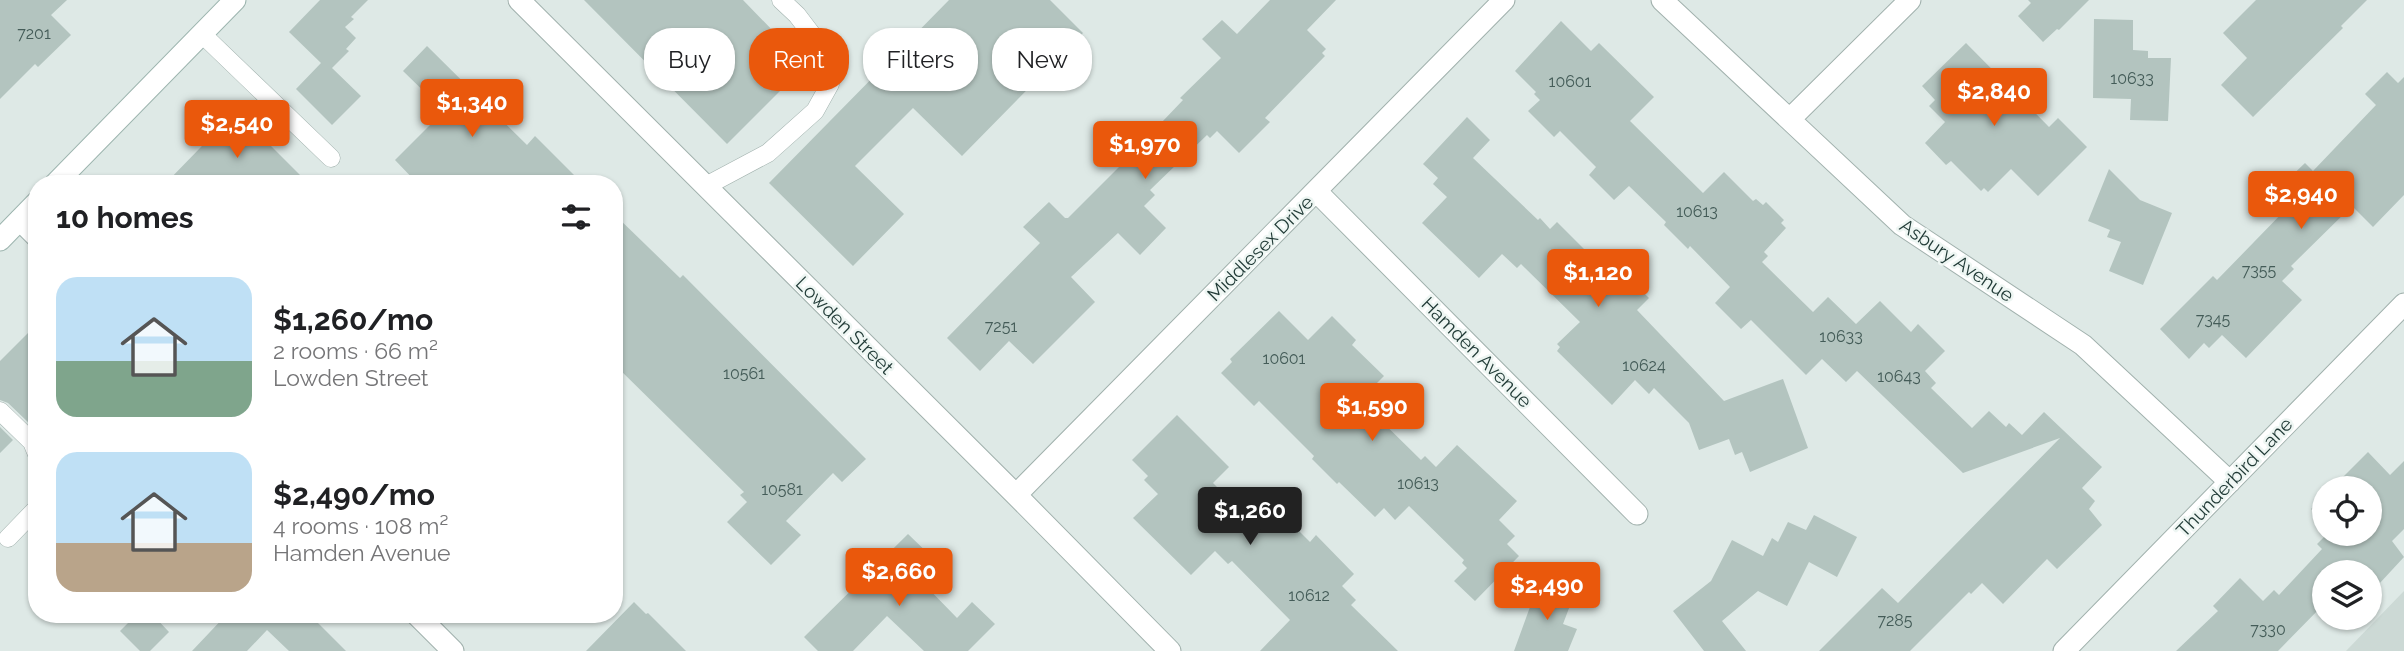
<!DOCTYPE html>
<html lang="en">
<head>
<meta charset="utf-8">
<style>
	:root { --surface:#fff; --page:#f2f2f2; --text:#202124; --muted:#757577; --accent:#ea580c }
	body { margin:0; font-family:Raleway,sans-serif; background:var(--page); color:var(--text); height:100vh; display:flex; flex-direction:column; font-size:26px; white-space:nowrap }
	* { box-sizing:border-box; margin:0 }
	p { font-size:23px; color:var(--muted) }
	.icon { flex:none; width:38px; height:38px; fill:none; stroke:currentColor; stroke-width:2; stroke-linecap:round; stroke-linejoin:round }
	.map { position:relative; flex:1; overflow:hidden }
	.details { position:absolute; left:28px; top:175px; width:595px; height:448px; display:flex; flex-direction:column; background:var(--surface); border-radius:28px; box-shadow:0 2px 5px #0004 }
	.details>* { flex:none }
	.banner { position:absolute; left:644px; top:28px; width:665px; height:63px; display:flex; gap:14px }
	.controls { position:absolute; left:2312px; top:476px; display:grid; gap:14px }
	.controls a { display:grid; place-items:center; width:70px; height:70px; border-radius:50%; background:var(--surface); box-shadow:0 2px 5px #0004; font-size:35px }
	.price { position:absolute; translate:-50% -60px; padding:0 16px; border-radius:7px; background:var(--accent); color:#fff; font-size:23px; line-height:46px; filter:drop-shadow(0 2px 4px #0008) }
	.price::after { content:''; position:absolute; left:50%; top:42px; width:21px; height:16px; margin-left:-10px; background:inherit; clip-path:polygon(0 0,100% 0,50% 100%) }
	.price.active { background:#222; color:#fff }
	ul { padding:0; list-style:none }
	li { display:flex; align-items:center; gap:21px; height:175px; padding:0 28px }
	li span { display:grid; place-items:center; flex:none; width:196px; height:140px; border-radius:21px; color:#555 }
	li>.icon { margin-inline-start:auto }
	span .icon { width:84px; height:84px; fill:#fffc; stroke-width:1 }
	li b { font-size:30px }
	h2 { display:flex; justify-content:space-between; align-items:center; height:84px; padding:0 28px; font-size:30px }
	.pill { padding:0 24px; border-radius:28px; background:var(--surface); box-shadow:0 2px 5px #0004; font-size:24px; line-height:63px }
	.pill.active { background:var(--accent); color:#fff }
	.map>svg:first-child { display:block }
	.built { fill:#ccd9d5 }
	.building { fill:#b3c4bf }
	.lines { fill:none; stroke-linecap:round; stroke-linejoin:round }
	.lane-casing { stroke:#a1b1ad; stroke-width:19 }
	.street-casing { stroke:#a1b1ad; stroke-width:23 }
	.secondary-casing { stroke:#9db5af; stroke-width:23 }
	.lane { stroke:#fff; stroke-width:18 }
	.street { stroke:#fff; stroke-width:21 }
	.secondary { stroke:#fff; stroke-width:21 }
	.labels { text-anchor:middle; stroke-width:5; stroke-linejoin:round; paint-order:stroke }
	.number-label { font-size:16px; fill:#445c58 }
	.street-label { font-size:19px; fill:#1f3935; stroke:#eef6f3 }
</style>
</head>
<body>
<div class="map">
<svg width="2404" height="651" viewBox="0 0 2404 651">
	<rect width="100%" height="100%" fill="#dee9e6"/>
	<!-- built -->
	<path class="built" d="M2404,591V651H2346Z"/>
	<!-- building -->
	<path class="building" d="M0,0H67L51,15L71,35L38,67L35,64L0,99Z
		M320,0H368L351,17L354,19L345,27L356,38L346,49L349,51L332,68L361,96L332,125L296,89L321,63L289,32Z
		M584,0H743L806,65L727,144Z
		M949,0H1050L1083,33L962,156L913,108L855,166L904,214L853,266L769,183Z
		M1270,0H1336L1307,30L1326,49L1322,53L1325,56L1265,118L1270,122L1239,153L1217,131L1210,138L1207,135L1150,190L1155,195L1144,206L1166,228L1140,255L1118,233L1071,277L1095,302L1033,364L1009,341L980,371L947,338L1040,243L1023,227L1049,202L1065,218H1068L1163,123L1162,122L1183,100L1180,98L1221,58L1202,39L1222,20L1237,34Z
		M2028,0H2089L2059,30L2057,29L2043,42L2018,16L2031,3Z
		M2256,0H2367L2341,26L2343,28L2253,117L2221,85L2247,58L2223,33Z
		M2094,19L2133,20V50L2148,51V58H2171L2168,121L2130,120L2131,99L2093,98Z
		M1561,21L1591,51L1599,43L1654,97L1630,121L1703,193L1724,172L1753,201L1756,199L1763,205L1766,202L1784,220L1781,223L1786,228L1764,252L1768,256L1762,262L1813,312L1828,297L1856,324L1880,301L1911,332L1918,324L1945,351L1925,371L1936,383L1931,388L1972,428L1989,411L2006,427L2009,423L2022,435L2044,412L2102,467L2082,488L2095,501L2089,509L2102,525L2057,569L2047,559L2003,604L1982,583L1971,594L1969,592L1910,651H1819L1882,588L1898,603L2060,438L1963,473L1857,371L1846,382L1822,359L1806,375L1751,320L1741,329L1715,303L1730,287L1690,246L1688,249L1664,225L1666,222L1629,186L1614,200L1589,175L1596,167L1560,131L1554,137L1528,111L1540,100L1534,94L1536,92L1515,71Z
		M1966,43L2049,127L2058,118L2087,147L2038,196L2011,169L1988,192L1984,188L1981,191L1951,161L1946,165L1925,143L1945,122L1929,106L1935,100L1922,86Z
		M427,46L527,145L535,136L583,184H418L395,160L444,111L403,71Z
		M2387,72L2398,83L2404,77V195L2373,227L2352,206L2291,266L2294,269L2282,281L2302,300L2246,358L2222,335L2209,348L2204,343L2189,359L2160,329L2213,276L2217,280L2292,203L2278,189L2305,163L2313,171L2376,105L2365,94Z
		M236,111L309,184H165Z
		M1467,117L1490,140L1473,158L1538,220L1540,218L1550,229L1557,222L1590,255L1593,251L1610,268L1614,264L1649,298L1637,310L1724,401L1783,379L1808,448L1750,472L1742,452L1735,455L1729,439L1699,450L1689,423L1654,388L1649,394L1635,380L1612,405L1557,351L1560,347L1557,344L1580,322L1521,264L1517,268L1502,254L1479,278L1422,223L1447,197L1433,184L1438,178L1423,164Z
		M2109,169L2140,200L2172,213L2143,285L2109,271L2121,242L2107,237L2110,230L2088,221Z
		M614,214L680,278L683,275L866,459L842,482L833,473L786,521L801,535L771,565L727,522L747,502L740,495L744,492L614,364Z
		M1279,311L1308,340L1332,316L1356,340L1352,345L1384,376L1360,400L1421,460L1425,456L1436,467L1457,445L1517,501L1499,520L1515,536L1507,544L1519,556L1475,601L1454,581L1467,568L1462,563L1464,560L1409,506L1395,520L1384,508L1375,517L1339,482L1337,484L1312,459L1314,456L1259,401L1254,406L1221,373L1232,362L1230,359Z
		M37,324V417L30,424L8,403L0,400V361Z
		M1177,415L1229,467L1213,483L1259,529L1278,510L1310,542L1316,535L1354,574L1342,586L1356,600L1351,605L1398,651H1260L1290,620L1232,561L1228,564L1215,551L1191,575L1133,518L1158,494L1144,480L1148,476L1132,460Z
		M0,427L13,440L0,453Z
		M2368,452L2390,475L2404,461V529L2392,541L2404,557L2379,584L2370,594V572H2324V604L2278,651H2176L2218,611L2213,606L2240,578L2263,601L2274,590L2279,595L2322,549L2317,544L2327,534H2370V488H2332Z
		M2324,496V521L2311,509Z
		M1814,515L1857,537L1837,577L1809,562L1787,606L1758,591L1722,621L1746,651H1704L1673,611L1711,581L1732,540L1763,556L1772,538L1778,542L1788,522L1806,530Z
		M908,534L938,563L921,581L957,618L972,602L995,624L968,651H924L887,616L853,651H818L804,637Z
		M1539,582L1574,595L1563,624L1577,629L1568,651H1514Z
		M634,602L646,614L648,613L686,651H586Z
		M137,614H152L169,632L150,651H140L120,631Z
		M227,614H309L346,651H289L267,630L247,651H192Z"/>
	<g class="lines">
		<defs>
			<path id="lane" d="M202,34L331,158
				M706,186L768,153L815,111L830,84L829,57L797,15L781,0
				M0,411L32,442L37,454
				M8,538L37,508"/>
			<path id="street" d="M519,0L1016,495L1170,651
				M1662,0L1902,225L2083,345L2230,482
				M1790,119L1910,0
				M1316,191L1637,514
				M20,220L37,237
				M1016,495L1504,0
				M416,614L453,651
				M2064,651L2404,304"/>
			<path id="secondary" d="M55,184L235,0
				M0,240L37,202"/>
		</defs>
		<!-- lane casing -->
		<use href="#lane" class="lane-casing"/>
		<!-- street casing -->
		<use href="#street" class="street-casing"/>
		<!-- secondary casing -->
		<use href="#secondary" class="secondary-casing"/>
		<!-- lane -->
		<use href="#lane" class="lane"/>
		<!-- street -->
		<use href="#street" class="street"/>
		<!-- secondary -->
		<use href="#secondary" class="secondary"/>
	</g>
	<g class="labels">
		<!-- number labels -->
		<g class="number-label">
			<text x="34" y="39">7201</text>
			<text x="2132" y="84">10633</text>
			<text x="1570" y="87">10601</text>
			<text x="1697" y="217">10613</text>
			<text x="2259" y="276">7355</text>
			<text x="2213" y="325">7345</text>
			<text x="1001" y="332">7251</text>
			<text x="1841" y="342">10633</text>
			<text x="1284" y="364">10601</text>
			<text x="1644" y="371">10624</text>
			<text x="744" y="379">10561</text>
			<text x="1899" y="382">10643</text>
			<text x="1418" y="489">10613</text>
			<text x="782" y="495">10581</text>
			<text x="1309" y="601">10612</text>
			<text x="1895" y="626">7285</text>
			<text x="2268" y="635">7330</text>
		</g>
		<!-- street labels -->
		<g class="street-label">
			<text transform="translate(1260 248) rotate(-45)" y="7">Middlesex Drive</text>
			<text transform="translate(1957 260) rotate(34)" y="7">Asbury Avenue</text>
			<text transform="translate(845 325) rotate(45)" y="7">Lowden Street</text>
			<text transform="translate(1477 352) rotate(45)" y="7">Hamden Avenue</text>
			<text transform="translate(2234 477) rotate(-46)" y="7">Thunderbird Lane</text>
		</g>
	</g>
</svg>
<div class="controls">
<a><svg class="icon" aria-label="locate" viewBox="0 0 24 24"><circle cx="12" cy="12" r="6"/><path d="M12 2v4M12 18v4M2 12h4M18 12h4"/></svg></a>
<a><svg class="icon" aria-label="layers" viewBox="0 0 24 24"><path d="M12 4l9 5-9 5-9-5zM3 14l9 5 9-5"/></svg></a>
</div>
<b class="price" style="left:1994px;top:128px">$2,840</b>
<b class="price" style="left:472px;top:139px">$1,340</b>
<b class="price" style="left:237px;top:160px">$2,540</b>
<b class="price" style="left:1145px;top:181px">$1,970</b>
<b class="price" style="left:2301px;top:231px">$2,940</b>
<b class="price" style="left:1598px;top:309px">$1,120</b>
<b class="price" style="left:1372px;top:443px">$1,590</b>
<b class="price active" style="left:1250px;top:547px">$1,260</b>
<b class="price" style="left:899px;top:608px">$2,660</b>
<b class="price" style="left:1547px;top:622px">$2,490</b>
<div class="banner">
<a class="pill">Buy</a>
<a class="pill active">Rent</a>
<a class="pill">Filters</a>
<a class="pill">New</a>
</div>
<section class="details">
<h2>10 homes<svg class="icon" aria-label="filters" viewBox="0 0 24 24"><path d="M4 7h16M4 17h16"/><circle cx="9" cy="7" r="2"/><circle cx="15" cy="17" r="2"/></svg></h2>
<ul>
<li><span style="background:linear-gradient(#bfe0f5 60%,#7fa58c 0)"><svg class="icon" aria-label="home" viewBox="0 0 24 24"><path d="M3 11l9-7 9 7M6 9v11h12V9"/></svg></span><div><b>$1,260/mo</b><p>2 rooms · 66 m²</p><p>Lowden Street</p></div></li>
<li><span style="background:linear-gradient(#bfe0f5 65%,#b9a48a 0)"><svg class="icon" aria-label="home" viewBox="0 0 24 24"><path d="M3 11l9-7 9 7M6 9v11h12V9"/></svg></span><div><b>$2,490/mo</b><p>4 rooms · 108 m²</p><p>Hamden Avenue</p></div></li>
</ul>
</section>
</div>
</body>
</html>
